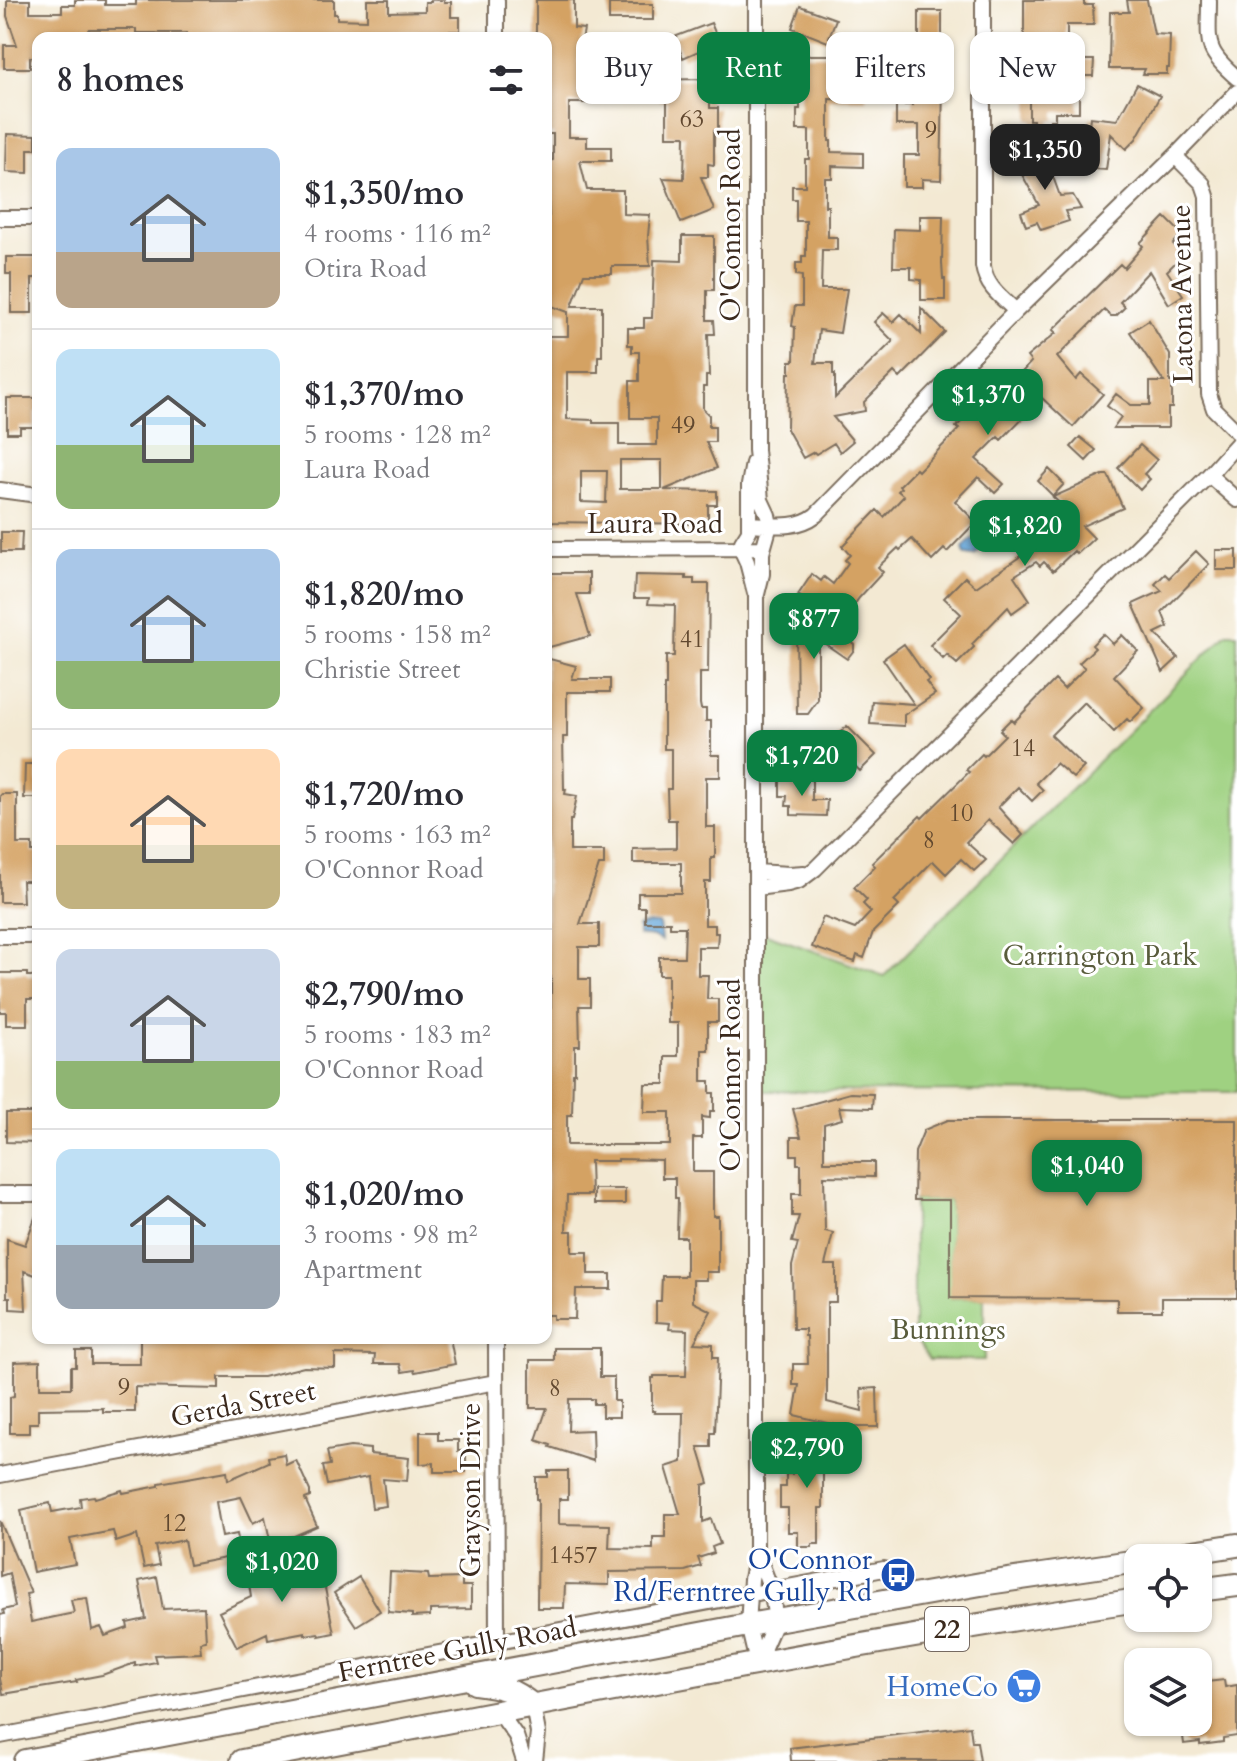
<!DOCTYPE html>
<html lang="en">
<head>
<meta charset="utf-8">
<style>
	:root { --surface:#fff; --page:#f7f7f7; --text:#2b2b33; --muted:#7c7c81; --line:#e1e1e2; --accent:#0b8043 }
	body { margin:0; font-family:Cardo,serif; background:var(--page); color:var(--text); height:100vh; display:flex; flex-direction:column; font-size:30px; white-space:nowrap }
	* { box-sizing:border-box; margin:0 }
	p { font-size:26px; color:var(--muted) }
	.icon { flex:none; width:44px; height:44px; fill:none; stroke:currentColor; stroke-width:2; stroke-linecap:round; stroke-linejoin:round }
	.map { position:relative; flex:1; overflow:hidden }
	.details { position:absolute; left:32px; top:32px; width:520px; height:1312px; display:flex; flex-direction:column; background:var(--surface); border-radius:16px; box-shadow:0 2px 6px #0004 }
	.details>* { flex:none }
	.banner { position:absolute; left:576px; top:32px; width:540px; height:72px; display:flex; gap:16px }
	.fabs { position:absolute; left:1124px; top:1544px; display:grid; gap:16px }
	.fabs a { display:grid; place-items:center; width:88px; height:88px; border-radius:16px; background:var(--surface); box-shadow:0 2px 6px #0004; font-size:40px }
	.price { position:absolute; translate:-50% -68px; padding:0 18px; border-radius:16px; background:var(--accent); color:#fff; font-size:26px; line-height:52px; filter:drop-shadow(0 2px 4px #0008) }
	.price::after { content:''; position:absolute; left:50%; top:48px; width:24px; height:18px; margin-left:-12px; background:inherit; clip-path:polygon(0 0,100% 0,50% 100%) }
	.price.current { background:#222; color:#fff }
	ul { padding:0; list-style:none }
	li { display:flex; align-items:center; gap:24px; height:200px; padding:0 24px }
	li+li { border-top:2px solid var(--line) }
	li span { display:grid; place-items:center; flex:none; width:224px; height:160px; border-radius:16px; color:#555 }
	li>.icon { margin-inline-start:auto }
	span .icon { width:96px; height:96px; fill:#fffc; stroke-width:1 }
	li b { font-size:34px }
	h2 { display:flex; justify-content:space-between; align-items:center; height:96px; padding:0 24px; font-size:34px }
	.pill { padding:0 28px; border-radius:16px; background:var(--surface); box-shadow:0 2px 6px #0004; font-size:28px; line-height:72px }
	.pill.current { background:var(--accent); color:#fff }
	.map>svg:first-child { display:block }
	.green { fill:#9fd181; stroke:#6d7e50; stroke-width:2 }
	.water { fill:#67a8da; stroke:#51697c; stroke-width:2 }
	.building { fill:#d4a263; fill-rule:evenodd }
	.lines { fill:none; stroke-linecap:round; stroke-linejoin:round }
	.street-casing { stroke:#7b6d5d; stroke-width:18 }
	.primary-casing { stroke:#7b6d5d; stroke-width:26 }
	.street { stroke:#fff; stroke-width:14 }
	.primary { stroke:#fff; stroke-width:22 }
	.labels { text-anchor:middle; stroke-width:6; stroke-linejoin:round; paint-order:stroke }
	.number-label { font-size:24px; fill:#61482f }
	.shield { fill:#fff; stroke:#766a62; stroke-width:2 }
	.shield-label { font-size:26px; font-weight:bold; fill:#3b2a1e }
	.street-label { font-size:28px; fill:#3b2a1e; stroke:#fff }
	.park-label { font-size:28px; fill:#595c3c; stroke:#fff }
	.transit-label { font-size:28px; fill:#164399; stroke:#fff; text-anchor:end }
	.shop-label { font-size:28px; fill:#366cbe; stroke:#fff; text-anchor:end }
</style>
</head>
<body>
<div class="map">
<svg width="1237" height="1761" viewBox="0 0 1237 1761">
	<rect width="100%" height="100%" fill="#fff"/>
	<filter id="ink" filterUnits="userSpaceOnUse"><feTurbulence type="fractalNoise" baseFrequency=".0125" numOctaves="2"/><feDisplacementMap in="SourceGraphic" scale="16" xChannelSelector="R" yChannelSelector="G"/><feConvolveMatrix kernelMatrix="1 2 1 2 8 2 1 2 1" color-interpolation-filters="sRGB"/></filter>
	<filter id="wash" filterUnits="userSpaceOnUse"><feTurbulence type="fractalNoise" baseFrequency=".006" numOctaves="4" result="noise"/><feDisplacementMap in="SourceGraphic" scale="32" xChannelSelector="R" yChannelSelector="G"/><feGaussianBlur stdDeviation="1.8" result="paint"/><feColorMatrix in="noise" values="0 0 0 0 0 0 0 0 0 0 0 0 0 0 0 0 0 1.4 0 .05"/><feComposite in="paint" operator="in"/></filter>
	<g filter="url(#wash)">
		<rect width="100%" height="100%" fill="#f3e9d3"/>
		<!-- green -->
		<path class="green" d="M1227,633H1237V1092L756,1091L755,930L884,976Z
			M914,1200H950L951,1298H984V1360H929L914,1336Z"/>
		<!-- water -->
		<path class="water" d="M981,536L985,540L984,548L974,556L965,555L963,549C967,543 974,537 981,536Z
			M648,924H659L661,941L653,937L638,935V927Z"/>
		<g id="blocks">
			<!-- building -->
			<path class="building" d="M7,0H30V12H62V5H75V0H105V5H136V0H334V14H337V19L367,20V0H389V12L425,11V2H431V0H444V2H451V17H460V31L389,32V35H361V38H186V33H136V29H89V38H38V58L30,57V68H4V45H17L7,16Z
				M536,0H574V28L584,29L578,63H601V76L592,77V103H569V137H587V147H611V161H580L587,190H623V214L650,215L648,236L650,266H612V274H584L572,306H602V356H598V372H567V419L593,420V423H619V445H657V418H630V381H639V352H632V345H628V328H644V318H652L654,260L682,261V236H714V290H707V320H714L715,334H708L709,376H706V387H703V409L709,415V427H715V442H706L717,468L664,490L717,491V505H708V524L546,522V336H568V312L546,304V216H549L546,162L553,160V134H546V38H536ZM620,460H662V489H620ZM581,471H607L606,503L581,502Z
				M1024,0H1084V5H1093L1094,25H1067V60H1094L1093,76H1079V112H1055V120H1050V134H1033V120H1029V80H1038V53H1026V44H1024Z
				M1127,0H1147L1154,34L1170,35L1169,68H1167V74H1143L1145,69H1109L1110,12H1129Z
				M609,4H653V20H609Z
				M800,6L836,19L829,37H856V53L792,28Z
				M919,11H942V48H935V85H943L941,180L922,179V187H904V155H919V125H896V105H913L914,68H894V52H919Z
				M711,23L719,42L683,58L674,37Z
				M800,55H843V85H867L866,100L829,99V141H831V152L863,153V167L832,166V178H825V206H828V237H837V250H822L821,289H847L840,333L819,330L815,363H833V374H835V398L893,341L874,322L883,313L893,322L901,314L921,334V308L945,332L900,378L894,372L864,402L865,411L833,417L853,441L840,452L834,443L816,454L814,452L803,458L787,429L788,373H790V361H794L795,327L792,326L795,306H802V276L796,275V263H802V256H806V221H796V199H792V186H805V159H809V130H797V109H800Z
				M710,79V108H718V130H714V165L708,164V177H701L714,210L681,223L663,178L684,179L685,136H667V101H660L659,98H628V80Z
				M1137,84L1160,96L1136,139L1126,149L1111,134L1106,170L1084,168L1090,117L1117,120Z
				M7,134L36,135V149H28V173L6,172Z
				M1048,147L1060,170L1052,174L1060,196L1073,195L1081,209L1065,211L1069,221L1041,230L1037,222L1026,226L1021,212L1039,205L1016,164Z
				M920,216H943L942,263L943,279H945V300H921V280L911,279V267H893L894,229L920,230Z
				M1165,217L1182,234L1173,244L1184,254L1167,271L1183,295L1169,304L1149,271L1120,302L1125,307L1116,316H1111L1104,310L1057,357L1076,380L1081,374L1103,394L1073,427L1042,398L1001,440L998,437L976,459L1004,484L995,493L978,477L955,501L976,522L947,552L944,549L932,561L912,539L900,550L898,548L878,567L883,572L859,598L841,624L798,595L812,574L821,581L824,577L833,584L848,563L845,560L850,555L842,546L877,510L884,517L904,496L898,491L901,488L899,486L916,469L918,471L959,429L956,427L1008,375L1014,381L1031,362L1027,357L1056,333L1053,330L1120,264L1124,268L1143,246L1140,243Z
				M6,257H38V278H32V313H11V274H6Z
				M1149,320L1170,355V382H1172V408H1168V428H1113L1121,417L1107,406L1116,394L1131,405H1150V382H1164L1130,332Z
				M7,398H38V412H35V427H20V433H7Z
				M1080,437L1096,450L1086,461L1071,447Z
				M1140,445L1157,460L1144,474L1150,479L1140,490L1118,468Z
				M1049,469L1064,484L1053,496L1038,481Z
				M1103,475H1108L1123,508L1082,526L1094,538L1077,554L1074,551L1053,571L1044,562L1040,566L1036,562L1014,576L1030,600L1012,613L1008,607L972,644L974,647L957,664L947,655L943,659L930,645L961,614L944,598L965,577L976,587L1018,558L1045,532L1047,534L1069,512L1053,497Z
				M1,532H22L21,552H1Z
				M1216,550H1237V570H1216Z
				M1196,551L1209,564L1162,612L1168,627L1155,633L1178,658L1163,672L1133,604L1162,591L1155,584L1165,574L1169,578Z
				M546,573H589V594H577L590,636L546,648Z
				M635,575L686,576V579H694V584H709L708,673H700V704L701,709H706V721H711V755H720V777H706V827H715V858H711V882H705V925H715V933H718L717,947H698V975H708L707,999H718V1022H708V1050H702V1081H710V1093H714V1111H710V1118L702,1117V1138H693V1172H713V1216H718V1272H706V1280H693V1302L711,1311L694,1343L713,1344V1357H718L715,1433H711V1447H698L709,1483L703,1485V1522L711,1519L720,1544L712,1547L714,1553L698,1558L701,1566L685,1571L609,1572V1585L565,1584L564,1608H537L538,1499H536V1477H548V1471H568V1499H559V1524L610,1525L609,1548L653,1549V1537H665V1514H680L666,1467L682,1462L683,1413H654L655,1411H652V1378H654V1376H686L687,1330L669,1329L670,1323L656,1322V1301H661L662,1276H686V1237H677L678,1198H675V1178H662V1160L618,1159V1161H590L591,1195H567L566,1231H572V1252H588V1274H611V1289H576L575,1319H553V1315H546V1008H551V977H546V658L576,666L572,679H610V692H567V737H563L564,789H566L565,794L577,796L572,820H570V851H604V865H599L580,924H599V947H579V979H590V1006H579L580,1046H575V1073H573L572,1115H567V1145H670V1112H644L645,1084H665V1056H678V1023H668V975H659V957H684L685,927H670V922H645V907H638V893H681V863H633V849L676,848V820H668L667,789H671V749H664V686H666V656H674L675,605L648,604L649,598H634Z
				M796,626H839L835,632L854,644V650L847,659L818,639V700L808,714H797Z
				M1103,634L1113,644L1122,635L1138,651L1114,676L1144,708L1130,722L1127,719L1114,732L1084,702L1051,735L1084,767L1073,778L1056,763L1036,783L1043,790L1032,801L1018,787L998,807L1023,835L1014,844L988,820L966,842L986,860L974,871L961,859L946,874L933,861L894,901L899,906L873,932L864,958L857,955L855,962L812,947L823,917L855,929L871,912L863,904L867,900L854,887L875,866L872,863L920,816L922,818L969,772L966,770L982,754L984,756L1005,735L1000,730L1011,719L1014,722L1055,680L1064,689L1085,668L1079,663L1095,648L1092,645Z
				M904,644L929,680L926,682L935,694L904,715V726L870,724L872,701L914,704L883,659Z
				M847,726L876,755L860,771L850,761L845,766L835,756L840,750L831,741Z
				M25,764H38V798H24Z
				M780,778L812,779V800H827L826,816L791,815V806H786L787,796H780Z
				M2,794H17V844H32V852H38V881H22L23,902H0V796Z
				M0,973H27V976H38V999H27V1025H6V1012H0Z
				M850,1093L873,1094L872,1108L839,1107L842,1119L824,1124V1162H874V1177L824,1176L825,1231L833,1233L825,1265H836V1302H827V1402L862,1411L861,1389L877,1388L878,1427H844L794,1415L799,1385H793V1364H808L807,1336H805V1329H793L792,1266L798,1243L792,1242L799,1216H792V1194H801V1164H797V1155H791V1137H801L793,1109Z
				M6,1113H38V1143L6,1142Z
				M948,1120H1237V1298H1162V1311H1117V1299L950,1298V1200H914L915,1152L924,1130Z
				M594,1189H625V1204H594Z
				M36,1215H38V1276L24,1271L26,1310L10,1309V1297H7V1239L25,1245Z
				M140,1338H450L455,1364L415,1372L414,1370L402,1372L400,1364H374L375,1355L335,1354V1368L304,1367L263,1377H219V1389L135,1387V1412H103V1408L38,1409V1423H29V1433H10V1397L14,1396V1362L40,1361V1388H71V1367H76V1351H91V1364H140Z
				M554,1348H600V1377H614V1401H619V1417H602V1404H594V1399H569L568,1431L592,1430L593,1461L550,1447L551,1445L536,1440L547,1408H530V1360H554Z
				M420,1432H438V1440H458V1451H466V1472H434V1463L420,1464Z
				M801,1440H833L834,1471H823V1508H819V1544H812V1547H798V1532H788V1508H780V1487H786V1474H792V1457H801Z
				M350,1447L370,1449V1454L409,1458L407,1481L383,1479L386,1506L372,1508L368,1477L327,1485L323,1466L330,1465L327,1451Z
				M284,1454L286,1465L296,1460L310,1491V1497L305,1499L317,1526L294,1536L270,1540L265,1517L253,1523L241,1497L216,1502L222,1537L237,1534L241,1555L189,1565L184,1540L155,1546L159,1565L144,1568L137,1535L116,1542L113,1531L70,1539L75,1564L33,1572L21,1510L50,1503L52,1512L81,1507L80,1498L94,1496L95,1498L122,1490L123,1493L159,1486V1483L227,1471L228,1480L269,1462L268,1457Z
				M0,1521L31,1593L26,1594L31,1622L74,1613L71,1600L87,1598L92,1630L101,1627L105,1636L128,1628L127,1623L146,1619L139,1581L157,1577L163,1609L204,1607L206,1641L200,1642L201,1653L154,1655L156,1662L135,1666V1663L102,1675L76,1680L77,1682L3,1694L0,1679V1615L4,1614L3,1610L15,1607L9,1573L0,1576Z
				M319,1558L334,1633L319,1636L318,1633L305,1635V1632L268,1639L267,1633L237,1647L219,1612L251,1597L247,1572Z
				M390,1572L428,1574L429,1579L462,1578V1586H471V1609L430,1610V1616L412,1617V1614L388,1612Z
				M359,1577L380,1611L356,1626L334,1593Z
				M1224,1680L1225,1687L1237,1685V1736L1223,1738V1742L1200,1745V1742L1184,1744L1181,1722H1198V1683Z
				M970,1726L972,1742H977L980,1761H791L790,1748Z"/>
		</g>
	</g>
	<g filter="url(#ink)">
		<use href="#blocks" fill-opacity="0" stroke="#7b6d5d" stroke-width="2"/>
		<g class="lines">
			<defs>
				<path id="street" d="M756,0V450L761,500L768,515L770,525L762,553V574L756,598V1553L751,1579L748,1625L757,1663
					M983,0V266C986,287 1002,298 1016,311
					M1209,0C1209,43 1203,49 1237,78
					M497,38V0
					M1175,156L1203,184L1207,196L1209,394L1214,409L1237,432
					M0,218H38
					M753,463L749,485V531L742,542L741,549L747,562L755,593
					M1209,475L1237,500
					M0,490L38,495
					M749,524C773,525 796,530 816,515L1016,311L1175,156L1237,92
					M546,549L763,548
					M756,872L789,874L804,873
					M756,888L788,884L799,881L815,869L1209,475L1237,444
					M0,936H38
					M0,1194H38
					M496,1338L497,1642
					M0,1475L496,1382
					M757,1553L771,1589L776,1620L757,1663
					M533,1706L538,1733L535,1761
					M499,1712L516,1736L524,1761
					M0,1736L884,1569"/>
				<path id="primary" d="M1155,1558L1237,1545
					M1198,1590L1237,1585
					M475,1683C500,1686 513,1689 533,1706
					M25,1761L748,1625L981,1584L1138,1561
					M242,1761C540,1704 838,1645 1138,1600"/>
			</defs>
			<!-- street casing -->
			<use href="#street" class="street-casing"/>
			<!-- primary casing -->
			<use href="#primary" class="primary-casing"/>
			<!-- street -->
			<use href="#street" class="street"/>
			<!-- primary -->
			<use href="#primary" class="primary"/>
		</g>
	</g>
	<!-- icons -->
	<defs>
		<symbol id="bus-disc" viewBox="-11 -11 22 22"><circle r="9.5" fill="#1a4fb4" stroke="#fff"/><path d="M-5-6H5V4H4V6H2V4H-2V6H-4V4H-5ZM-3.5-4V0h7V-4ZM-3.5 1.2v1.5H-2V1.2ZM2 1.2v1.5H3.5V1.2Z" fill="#fff"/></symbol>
		<symbol id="supermarket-disc" viewBox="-11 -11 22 22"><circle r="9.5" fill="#3f7fe0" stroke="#fff"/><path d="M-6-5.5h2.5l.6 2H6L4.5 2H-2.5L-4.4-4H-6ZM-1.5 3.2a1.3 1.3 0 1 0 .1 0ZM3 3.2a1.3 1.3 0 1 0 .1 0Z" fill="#fff"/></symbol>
	</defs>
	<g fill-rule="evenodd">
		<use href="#bus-disc" x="878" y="1555" width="40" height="40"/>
		<use href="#supermarket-disc" x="1004" y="1666" width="40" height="40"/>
	</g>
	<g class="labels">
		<!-- number labels -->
		<g class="number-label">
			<text x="692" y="127">63</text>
			<text x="931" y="138">9</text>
			<text x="683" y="433">49</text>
			<text x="692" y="647">41</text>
			<text x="1023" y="756">14</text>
			<text x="961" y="821">10</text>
			<text x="929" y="848">8</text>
			<text x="124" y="1395">9</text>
			<text x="555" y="1396">8</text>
			<text x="174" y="1531">12</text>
			<text x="573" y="1563">1457</text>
		</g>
		<!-- shield labels -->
		<rect class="shield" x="925" y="1607" width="44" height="44" rx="6"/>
		<g class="shield-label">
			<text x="947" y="1638">22</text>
		</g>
		<!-- street labels -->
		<g class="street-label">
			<text transform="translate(730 225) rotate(-90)" y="10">O'Connor Road</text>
			<text transform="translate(1181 294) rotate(-91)" y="10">Latona Avenue</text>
			<text x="655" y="533">Laura Road</text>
			<text transform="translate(730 1075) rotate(-90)" y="10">O'Connor Road</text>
			<text transform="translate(243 1403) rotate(-11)" y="10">Gerda Street</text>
			<text transform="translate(470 1490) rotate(-90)" y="10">Grayson Drive</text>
			<text transform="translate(457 1649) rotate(-11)" y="10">Ferntree Gully Road</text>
		</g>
		<!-- park labels -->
		<g class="park-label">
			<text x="1100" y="965">Carrington Park</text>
			<text x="948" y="1339">Bunnings</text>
		</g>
		<!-- transit labels -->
		<g class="transit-label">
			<text x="872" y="1569">O'Connor<tspan x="872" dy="32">Rd/Ferntree Gully Rd</tspan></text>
		</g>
		<!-- shop labels -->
		<g class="shop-label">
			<text x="998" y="1696">HomeCo</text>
		</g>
	</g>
</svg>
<div class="fabs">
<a><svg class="icon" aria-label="locate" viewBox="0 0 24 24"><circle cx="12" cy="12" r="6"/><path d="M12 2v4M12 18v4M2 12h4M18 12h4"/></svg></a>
<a><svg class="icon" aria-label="layers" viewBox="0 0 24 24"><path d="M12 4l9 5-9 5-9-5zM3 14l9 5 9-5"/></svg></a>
</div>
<b class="price current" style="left:1045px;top:192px">$1,350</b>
<b class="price" style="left:988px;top:437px">$1,370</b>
<b class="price" style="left:1025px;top:568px">$1,820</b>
<b class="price" style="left:814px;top:661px">$877</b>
<b class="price" style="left:802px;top:798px">$1,720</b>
<b class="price" style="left:1087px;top:1208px">$1,040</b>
<b class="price" style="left:807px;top:1490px">$2,790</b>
<b class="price" style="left:282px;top:1604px">$1,020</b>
<div class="banner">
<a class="pill">Buy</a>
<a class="pill current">Rent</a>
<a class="pill">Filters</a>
<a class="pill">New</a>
</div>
<section class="details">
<h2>8 homes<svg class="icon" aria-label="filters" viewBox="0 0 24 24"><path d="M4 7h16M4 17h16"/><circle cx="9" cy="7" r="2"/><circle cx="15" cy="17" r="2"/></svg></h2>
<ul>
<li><span style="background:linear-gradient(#a9c7e8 65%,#b9a48a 0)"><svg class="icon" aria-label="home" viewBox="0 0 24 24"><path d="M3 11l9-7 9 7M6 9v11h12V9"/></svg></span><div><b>$1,350/mo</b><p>4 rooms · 116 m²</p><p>Otira Road</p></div></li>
<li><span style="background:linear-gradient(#bfe0f5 60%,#8fb573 0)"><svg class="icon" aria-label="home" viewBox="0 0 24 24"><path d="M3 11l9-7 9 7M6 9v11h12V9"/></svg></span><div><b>$1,370/mo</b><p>5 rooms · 128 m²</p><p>Laura Road</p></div></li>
<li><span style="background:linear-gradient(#a9c7e8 70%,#8fb573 0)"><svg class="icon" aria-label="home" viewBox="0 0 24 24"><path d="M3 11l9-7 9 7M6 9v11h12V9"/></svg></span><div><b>$1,820/mo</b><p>5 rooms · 158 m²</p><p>Christie Street</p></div></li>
<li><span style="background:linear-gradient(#ffd9b3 60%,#c2b280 0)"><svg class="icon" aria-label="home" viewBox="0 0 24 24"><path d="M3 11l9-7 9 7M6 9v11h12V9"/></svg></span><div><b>$1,720/mo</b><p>5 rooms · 163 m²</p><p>O'Connor Road</p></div></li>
<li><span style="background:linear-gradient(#c9d6e8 70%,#8fb573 0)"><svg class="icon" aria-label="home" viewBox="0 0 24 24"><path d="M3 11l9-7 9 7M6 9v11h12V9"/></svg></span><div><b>$2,790/mo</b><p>5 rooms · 183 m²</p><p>O'Connor Road</p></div></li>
<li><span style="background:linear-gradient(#bfe0f5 60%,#9aa5b1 0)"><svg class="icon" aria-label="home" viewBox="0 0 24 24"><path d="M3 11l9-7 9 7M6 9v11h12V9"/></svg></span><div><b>$1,020/mo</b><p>3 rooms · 98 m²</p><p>Apartment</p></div></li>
</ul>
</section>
</div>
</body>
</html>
